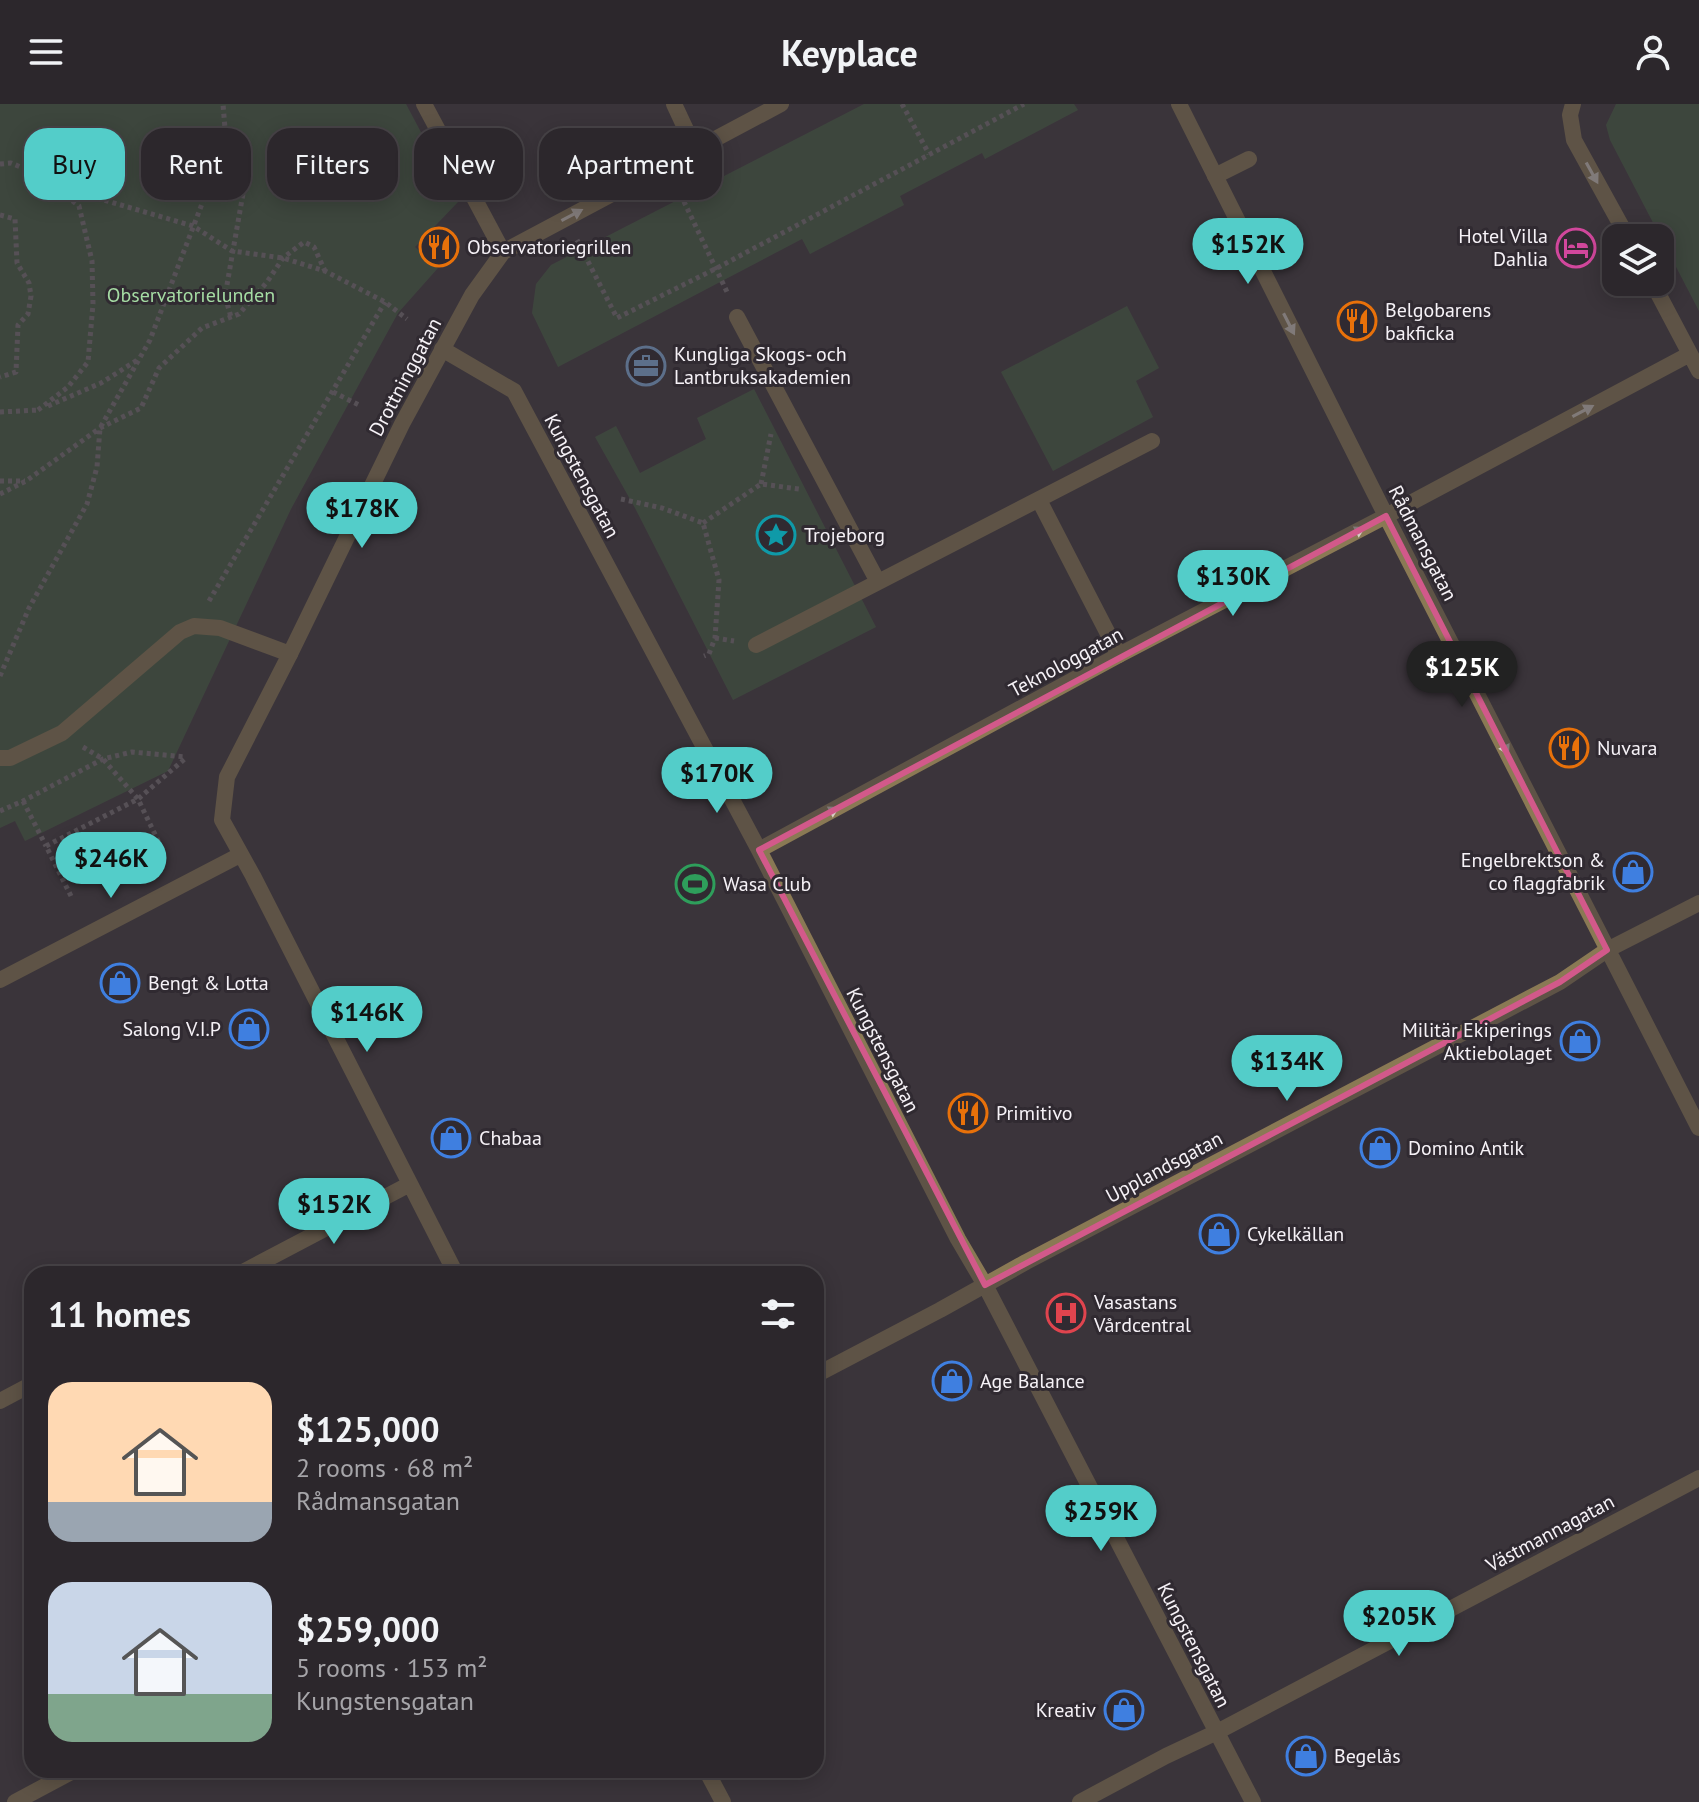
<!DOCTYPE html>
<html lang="en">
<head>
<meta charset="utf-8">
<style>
	:root { --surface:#2c272c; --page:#383338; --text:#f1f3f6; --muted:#a6a5a9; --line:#484448; --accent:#53cdc9 }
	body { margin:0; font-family:"PT Sans",sans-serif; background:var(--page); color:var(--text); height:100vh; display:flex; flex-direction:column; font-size:30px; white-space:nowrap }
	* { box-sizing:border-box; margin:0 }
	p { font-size:26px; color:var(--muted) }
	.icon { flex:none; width:44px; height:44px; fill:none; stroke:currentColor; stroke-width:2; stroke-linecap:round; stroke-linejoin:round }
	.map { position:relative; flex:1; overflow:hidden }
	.side { position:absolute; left:24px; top:1162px; width:800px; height:512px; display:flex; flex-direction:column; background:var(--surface); border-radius:24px; box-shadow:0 4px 20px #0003,0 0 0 2px var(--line) }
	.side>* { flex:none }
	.banner { position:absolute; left:24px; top:24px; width:800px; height:72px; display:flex; gap:16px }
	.buttons { position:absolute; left:1602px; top:120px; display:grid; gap:16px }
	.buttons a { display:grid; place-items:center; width:72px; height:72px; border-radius:16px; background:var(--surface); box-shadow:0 4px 20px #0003,0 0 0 2px var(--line); font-size:40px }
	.price { position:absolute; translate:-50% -68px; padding:0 18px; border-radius:28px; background:var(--accent); color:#111; font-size:26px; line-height:52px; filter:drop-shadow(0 2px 4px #0008) }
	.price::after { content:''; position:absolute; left:50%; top:48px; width:24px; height:18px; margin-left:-12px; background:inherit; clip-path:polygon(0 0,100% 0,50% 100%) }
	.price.selected { background:#222; color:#fff }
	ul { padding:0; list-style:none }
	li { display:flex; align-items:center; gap:24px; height:200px; padding:0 24px }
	li span { display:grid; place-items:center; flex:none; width:224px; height:160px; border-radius:24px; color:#555 }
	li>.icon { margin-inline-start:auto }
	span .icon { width:96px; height:96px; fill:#fffc; stroke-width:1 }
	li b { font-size:34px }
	h2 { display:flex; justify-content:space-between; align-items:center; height:96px; padding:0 24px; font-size:34px }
	.pill { padding:0 28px; border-radius:24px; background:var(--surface); box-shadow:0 4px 20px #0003,0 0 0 2px var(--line); font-size:28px; line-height:72px }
	.pill.selected { background:var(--accent); color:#111 }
	header { display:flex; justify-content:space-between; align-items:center; height:104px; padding:0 24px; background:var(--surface); font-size:36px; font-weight:800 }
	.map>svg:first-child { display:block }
	.green { fill:#425c42 }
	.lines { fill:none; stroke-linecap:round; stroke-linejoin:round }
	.path { stroke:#787278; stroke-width:5; stroke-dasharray:4 4; stroke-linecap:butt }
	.service { stroke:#8a7954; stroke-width:16 }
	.pedestrian { stroke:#8a7954; stroke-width:16 }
	.minor { stroke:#8a7954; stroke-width:16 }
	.oneway { fill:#d6cec6 }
	.marked { fill:none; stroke:#d2598a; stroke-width:6; stroke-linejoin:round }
	.labels { text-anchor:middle; stroke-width:6; stroke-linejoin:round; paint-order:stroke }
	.poi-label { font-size:20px; fill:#f6f2f7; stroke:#302a31; text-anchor:start }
	.park-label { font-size:20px; fill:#a5dca3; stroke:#302a31 }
	.street-label { font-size:20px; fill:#f6f2f7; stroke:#302a31 }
</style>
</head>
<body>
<header><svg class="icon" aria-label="menu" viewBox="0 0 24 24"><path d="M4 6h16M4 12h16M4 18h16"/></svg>Keyplace<svg class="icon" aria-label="person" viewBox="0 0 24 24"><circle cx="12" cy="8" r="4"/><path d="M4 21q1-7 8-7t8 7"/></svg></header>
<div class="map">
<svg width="1699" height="1698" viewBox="0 0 1699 1698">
	<rect width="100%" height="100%" fill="#3b343b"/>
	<!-- green -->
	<path class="green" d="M0,0H406L458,98L415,143L438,164L398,209L291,405L168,667L25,737L15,717L0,724Z
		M864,0H1074L1078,6L985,55L982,49L900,92L904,101L810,150L802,135L558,263L532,209L536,180L551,161Z
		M1616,0H1699V207L1610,36L1606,21Z
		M1127,202L1159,264L1136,277L1153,313L1053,367L1001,268Z
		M754,285L876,523L733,596L635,404L595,333L616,322L640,369L706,335L697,314Z"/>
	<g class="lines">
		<!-- path -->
		<path class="path" d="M902,0L929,50
			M226,37L239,40L244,84L225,192L231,213
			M0,60L11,59L90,92L193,122L232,147L283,154L325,167L385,198L407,215
			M677,83L728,190
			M0,111L15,115L17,159L29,179L31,192L28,210L18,221L16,268L0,273
			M577,136L617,214L717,164L1024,0
			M333,288L361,302
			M48,302L101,279L139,255
			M38,306L68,283L88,258L93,200L92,157L79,102L51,80
			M0,308L39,306
			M0,377H25
			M761,380L771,330
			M0,390L26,377L100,324L141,304L159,264L202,224L239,210L267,178L283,154L304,138L314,143L325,167
			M621,395L662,404L703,419L719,476L715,534L709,550L704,552
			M703,419L761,380L799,385
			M209,497L385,198
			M715,534L734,537
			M0,572L29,504L87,400L97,363L100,324L150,236L226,37L223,0
			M83,643L103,655L138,695L162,745
			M23,697L46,742
			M0,707L23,697L103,655L132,648L186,653
			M71,792L46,742L138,695L187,653"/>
		<!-- service -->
		<path class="service" d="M674,0L695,45
			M1215,72L1249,55
			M737,213L878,478
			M1039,396L1119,551
			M756,541L1152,337
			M0,654H10L62,629L180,528L194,522L220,524L290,550"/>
		<!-- pedestrian -->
		<path class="pedestrian" d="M503,148L781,0"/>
		<!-- minor -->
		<path class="minor" d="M424,0L503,148L472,191L402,320L290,550L227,673L222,716L253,772L456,1170
			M1179,0L1386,412L1699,1024
			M1573,0L1570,11L1574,36L1628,134
			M1652,178L1699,267
			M442,245L514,287L759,746L958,1135L985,1181L1253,1698
			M759,746L1119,551L1386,412L1690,250
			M0,876L240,751
			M239,1170L410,1080
			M816,1271L940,1206L1026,1158L1560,878L1607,846L1699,799
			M0,1297L32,1280
			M706,1666L723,1698
			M15,1698L75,1666
			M1080,1698L1166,1652L1217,1628L1699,1374"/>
	</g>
	<!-- one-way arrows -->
	<defs><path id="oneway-solid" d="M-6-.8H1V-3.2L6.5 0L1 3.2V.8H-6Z" transform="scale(2)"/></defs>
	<g class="oneway">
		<use href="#oneway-solid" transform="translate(1592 69) rotate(61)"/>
		<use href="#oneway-solid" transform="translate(572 111) rotate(-28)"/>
		<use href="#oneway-solid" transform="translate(1289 220) rotate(63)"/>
		<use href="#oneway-solid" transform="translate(1583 307) rotate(-28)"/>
		<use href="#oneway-solid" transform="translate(1354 429) rotate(-27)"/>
		<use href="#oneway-solid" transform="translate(1503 640) rotate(63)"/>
		<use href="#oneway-solid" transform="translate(828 709) rotate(-28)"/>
	</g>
	<!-- marked area -->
	<path d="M0 0H1699V1698H0ZM1386,412L1607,846L1560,878L985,1181L759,746Z" fill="#3b343b" fill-opacity=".55" fill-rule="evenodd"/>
	<path class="marked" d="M1386,412L1607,846L1560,878L985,1181L759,746Z"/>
	<!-- icons -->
	<defs>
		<symbol id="restaurant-ring" viewBox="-11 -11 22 22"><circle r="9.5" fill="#302a31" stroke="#e8710a" stroke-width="1.5"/><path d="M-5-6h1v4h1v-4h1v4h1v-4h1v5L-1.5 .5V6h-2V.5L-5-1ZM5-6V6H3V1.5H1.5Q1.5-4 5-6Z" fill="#e8710a"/></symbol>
		<symbol id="hotel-ring" viewBox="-11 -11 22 22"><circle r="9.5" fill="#302a31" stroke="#d1479c" stroke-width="1.5"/><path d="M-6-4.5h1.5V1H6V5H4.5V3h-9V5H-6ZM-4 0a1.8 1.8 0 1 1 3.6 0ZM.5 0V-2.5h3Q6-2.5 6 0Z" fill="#d1479c"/></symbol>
		<symbol id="office-ring" viewBox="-11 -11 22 22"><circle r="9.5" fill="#302a31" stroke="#5c6f8a" stroke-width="1.5"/><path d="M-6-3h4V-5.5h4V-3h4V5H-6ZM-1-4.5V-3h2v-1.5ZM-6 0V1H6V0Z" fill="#5c6f8a"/></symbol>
		<symbol id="sight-ring" viewBox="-11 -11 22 22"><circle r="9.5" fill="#302a31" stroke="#0f9aa8" stroke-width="1.5"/><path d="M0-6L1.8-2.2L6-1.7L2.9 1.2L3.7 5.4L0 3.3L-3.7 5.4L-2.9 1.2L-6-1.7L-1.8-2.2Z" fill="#0f9aa8"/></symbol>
		<symbol id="shop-ring" viewBox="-11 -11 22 22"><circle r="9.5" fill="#302a31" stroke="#3f7fe0" stroke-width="1.5"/><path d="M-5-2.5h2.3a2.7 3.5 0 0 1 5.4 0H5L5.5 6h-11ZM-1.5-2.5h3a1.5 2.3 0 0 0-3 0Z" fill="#3f7fe0"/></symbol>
		<symbol id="stadium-ring" viewBox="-11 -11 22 22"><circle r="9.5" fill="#302a31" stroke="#2e9e5b" stroke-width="1.5"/><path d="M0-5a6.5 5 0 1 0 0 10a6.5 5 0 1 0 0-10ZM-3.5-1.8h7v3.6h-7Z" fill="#2e9e5b"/></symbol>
		<symbol id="hospital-ring" viewBox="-11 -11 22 22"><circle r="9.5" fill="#302a31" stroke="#e0444e" stroke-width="1.5"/><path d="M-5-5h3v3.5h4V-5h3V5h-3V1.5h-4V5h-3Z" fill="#e0444e"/></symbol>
	</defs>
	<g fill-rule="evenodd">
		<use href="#restaurant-ring" x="417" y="121" width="44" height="44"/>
		<use href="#hotel-ring" x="1554" y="122" width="44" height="44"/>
		<use href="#restaurant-ring" x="1335" y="195" width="44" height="44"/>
		<use href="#office-ring" x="624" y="240" width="44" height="44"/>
		<use href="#sight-ring" x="754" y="409" width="44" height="44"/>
		<use href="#restaurant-ring" x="1547" y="622" width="44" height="44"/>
		<use href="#shop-ring" x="1611" y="746" width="44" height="44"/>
		<use href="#stadium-ring" x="673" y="758" width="44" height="44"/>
		<use href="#shop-ring" x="98" y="857" width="44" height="44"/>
		<use href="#shop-ring" x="227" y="903" width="44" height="44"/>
		<use href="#shop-ring" x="1558" y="915" width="44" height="44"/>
		<use href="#restaurant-ring" x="946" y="987" width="44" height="44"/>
		<use href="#shop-ring" x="429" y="1012" width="44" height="44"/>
		<use href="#shop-ring" x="1358" y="1022" width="44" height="44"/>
		<use href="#shop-ring" x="1197" y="1108" width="44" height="44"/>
		<use href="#hospital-ring" x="1044" y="1187" width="44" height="44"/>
		<use href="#shop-ring" x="930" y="1255" width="44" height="44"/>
		<use href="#shop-ring" x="1102" y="1584" width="44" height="44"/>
		<use href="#shop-ring" x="1284" y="1630" width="44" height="44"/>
	</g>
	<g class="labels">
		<!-- poi labels -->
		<g class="poi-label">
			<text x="1548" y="139" text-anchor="end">Hotel Villa<tspan x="1548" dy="23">Dahlia</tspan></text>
			<text x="467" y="150">Observatoriegrillen</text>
			<text x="1385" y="213">Belgobarens<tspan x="1385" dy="23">bakficka</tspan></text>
			<text x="674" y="257">Kungliga Skogs- och<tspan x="674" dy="23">Lantbruksakademien</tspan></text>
			<text x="804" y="438">Trojeborg</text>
			<text x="1597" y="651">Nuvara</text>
			<text x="1605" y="763" text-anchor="end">Engelbrektson &amp;<tspan x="1605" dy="23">co flaggfabrik</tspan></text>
			<text x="723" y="787">Wasa Club</text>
			<text x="148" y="886">Bengt &amp; Lotta</text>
			<text x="221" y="932" text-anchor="end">Salong V.I.P</text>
			<text x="1552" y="933" text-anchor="end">Militär Ekiperings<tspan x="1552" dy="23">Aktiebolaget</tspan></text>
			<text x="996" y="1016">Primitivo</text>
			<text x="479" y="1041">Chabaa</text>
			<text x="1408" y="1051">Domino Antik</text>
			<text x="1247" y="1137">Cykelkällan</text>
			<text x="1094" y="1205">Vasastans<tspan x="1094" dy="23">Vårdcentral</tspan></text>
			<text x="980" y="1284">Age Balance</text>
			<text x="1096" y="1613" text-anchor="end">Kreativ</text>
			<text x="1334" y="1659">Begelås</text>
		</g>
		<!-- park labels -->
		<g class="park-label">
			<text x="191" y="198">Observatorielunden</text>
		</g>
		<!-- street labels -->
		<g class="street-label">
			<text transform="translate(405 273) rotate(-62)" y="7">Drottninggatan</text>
			<text transform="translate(582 372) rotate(62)" y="7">Kungstensgatan</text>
			<text transform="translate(1423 439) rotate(63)" y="7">Rådmansgatan</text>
			<text transform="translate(1066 558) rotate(-28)" y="7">Teknologgatan</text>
			<text transform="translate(883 946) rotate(63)" y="7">Kungstensgatan</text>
			<text transform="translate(1164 1063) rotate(-28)" y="7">Upplandsgatan</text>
			<text transform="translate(1550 1429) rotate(-28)" y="7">Västmannagatan</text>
			<text transform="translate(1194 1541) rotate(63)" y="7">Kungstensgatan</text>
		</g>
	</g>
</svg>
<div class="buttons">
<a><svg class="icon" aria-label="layers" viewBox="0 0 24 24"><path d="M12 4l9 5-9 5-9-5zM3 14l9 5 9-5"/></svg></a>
</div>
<b class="price" style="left:1248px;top:182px">$152K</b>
<b class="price" style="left:362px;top:446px">$178K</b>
<b class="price" style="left:1233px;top:514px">$130K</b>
<b class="price selected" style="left:1462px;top:605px">$125K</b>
<b class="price" style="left:717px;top:711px">$170K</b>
<b class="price" style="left:111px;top:796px">$246K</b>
<b class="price" style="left:367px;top:950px">$146K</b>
<b class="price" style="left:1287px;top:999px">$134K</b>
<b class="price" style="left:334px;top:1142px">$152K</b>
<b class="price" style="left:1101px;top:1449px">$259K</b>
<b class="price" style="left:1399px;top:1554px">$205K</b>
<div class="banner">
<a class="pill selected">Buy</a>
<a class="pill">Rent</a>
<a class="pill">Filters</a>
<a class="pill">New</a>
<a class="pill">Apartment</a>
</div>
<section class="side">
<h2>11 homes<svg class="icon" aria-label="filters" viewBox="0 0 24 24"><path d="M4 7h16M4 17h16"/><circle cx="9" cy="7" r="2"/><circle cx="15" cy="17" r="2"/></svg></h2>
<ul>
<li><span style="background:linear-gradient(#ffd9b3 75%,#9aa5b1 0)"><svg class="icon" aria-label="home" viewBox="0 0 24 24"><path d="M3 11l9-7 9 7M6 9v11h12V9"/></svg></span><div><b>$125,000</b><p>2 rooms · 68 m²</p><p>Rådmansgatan</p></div></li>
<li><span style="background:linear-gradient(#c9d6e8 70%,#7fa58c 0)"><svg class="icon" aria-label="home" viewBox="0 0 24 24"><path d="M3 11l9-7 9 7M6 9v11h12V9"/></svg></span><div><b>$259,000</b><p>5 rooms · 153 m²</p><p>Kungstensgatan</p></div></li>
</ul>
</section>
</div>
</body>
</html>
